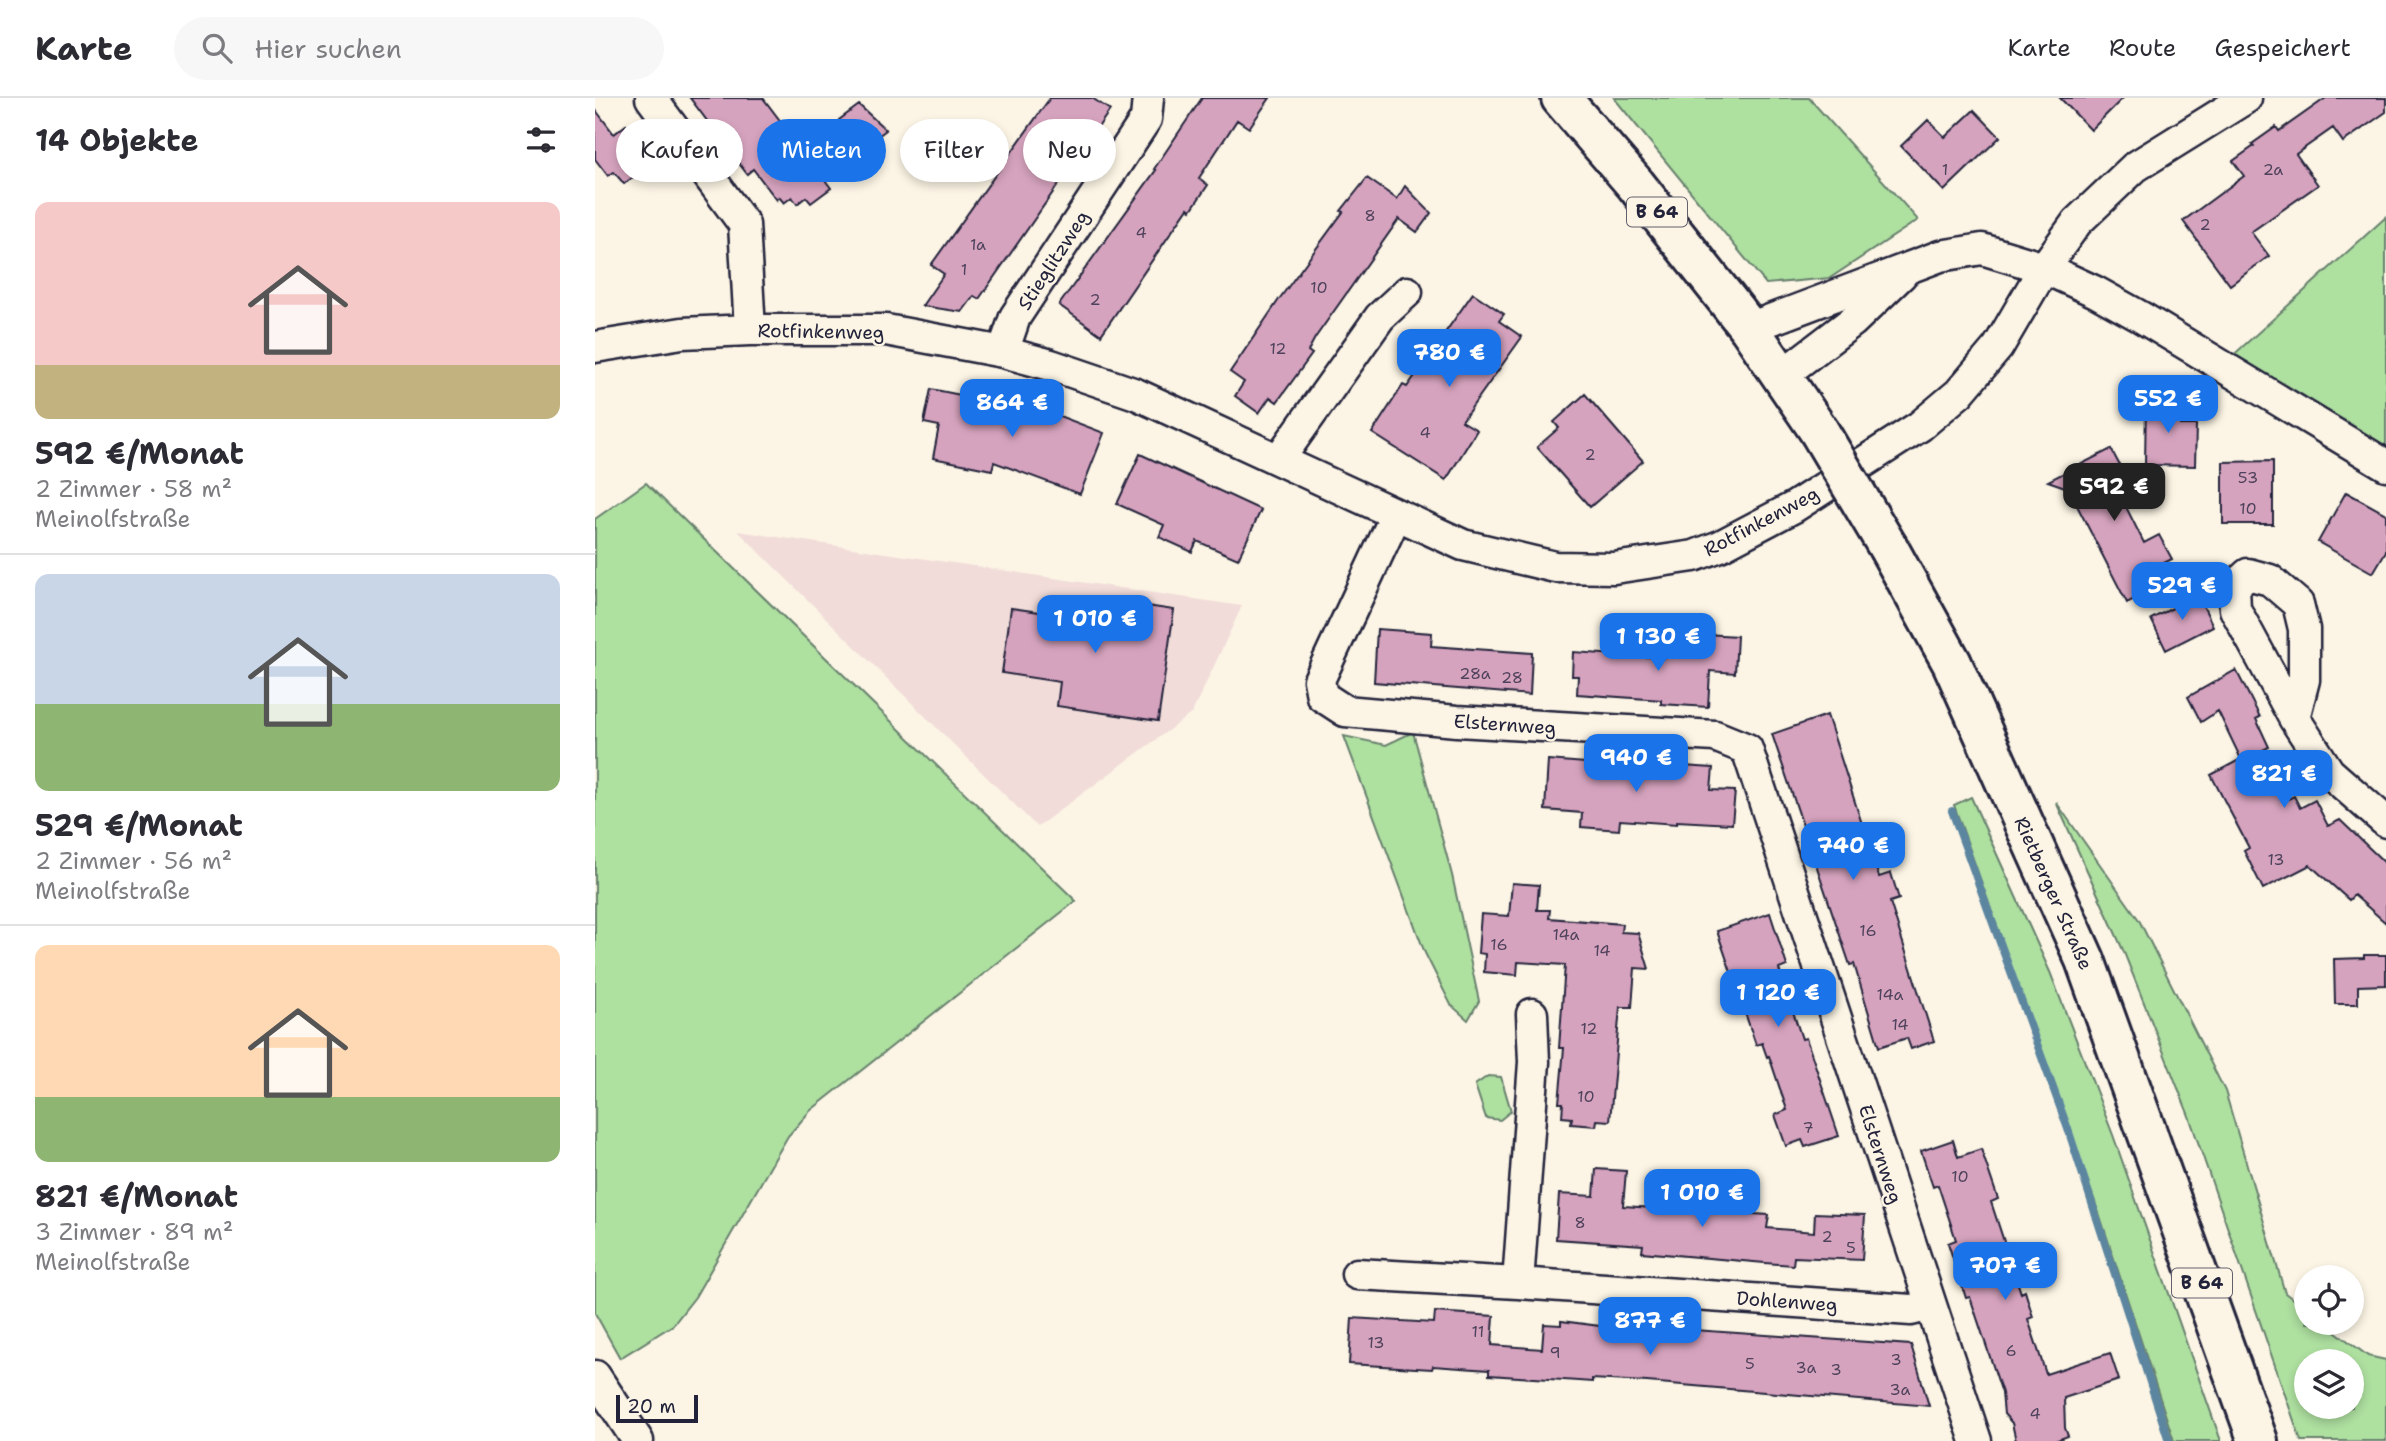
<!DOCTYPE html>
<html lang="de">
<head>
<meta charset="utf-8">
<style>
	:root { --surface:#fff; --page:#f7f7f7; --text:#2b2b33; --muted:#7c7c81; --line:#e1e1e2; --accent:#1a73e8 }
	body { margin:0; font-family:"Shantell Sans",sans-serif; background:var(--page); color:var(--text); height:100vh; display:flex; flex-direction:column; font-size:26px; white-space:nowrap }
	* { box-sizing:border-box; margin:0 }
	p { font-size:23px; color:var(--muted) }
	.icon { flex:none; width:38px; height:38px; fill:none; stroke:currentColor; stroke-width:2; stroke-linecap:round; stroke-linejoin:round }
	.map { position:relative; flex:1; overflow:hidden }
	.drawer { display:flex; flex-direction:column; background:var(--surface); width:595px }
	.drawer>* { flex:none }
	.top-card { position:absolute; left:21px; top:21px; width:665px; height:63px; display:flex; gap:14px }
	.controls { position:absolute; left:1699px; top:1167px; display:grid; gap:14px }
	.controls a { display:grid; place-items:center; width:70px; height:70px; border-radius:50%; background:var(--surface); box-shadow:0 4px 10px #0003; font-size:35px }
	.scale { position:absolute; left:21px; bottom:18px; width:82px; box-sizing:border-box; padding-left:7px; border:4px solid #22223b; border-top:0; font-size:19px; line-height:24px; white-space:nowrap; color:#22223b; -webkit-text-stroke:5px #fcf5e5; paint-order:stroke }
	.price { position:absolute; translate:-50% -60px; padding:0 16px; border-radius:14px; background:var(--accent); color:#fff; font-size:23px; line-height:46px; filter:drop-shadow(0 2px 4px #0008) }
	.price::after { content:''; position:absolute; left:50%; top:42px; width:21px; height:16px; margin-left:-10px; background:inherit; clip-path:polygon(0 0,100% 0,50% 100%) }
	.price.on { background:#222; color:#fff }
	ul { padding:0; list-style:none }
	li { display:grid; align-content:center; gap:14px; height:371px; padding:0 35px }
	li+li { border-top:2px solid var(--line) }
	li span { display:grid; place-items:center; height:217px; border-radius:14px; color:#555 }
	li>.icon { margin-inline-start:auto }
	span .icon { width:126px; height:126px; fill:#fffc; stroke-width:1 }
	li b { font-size:30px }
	h2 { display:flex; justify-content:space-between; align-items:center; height:84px; padding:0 35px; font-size:30px }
	.tag { padding:0 24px; border-radius:32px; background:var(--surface); box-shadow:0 4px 10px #0003; font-size:24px; line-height:63px }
	.tag.on { background:var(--accent); color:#fff }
	header { display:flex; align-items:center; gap:42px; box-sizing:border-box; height:98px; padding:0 35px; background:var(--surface); border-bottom:2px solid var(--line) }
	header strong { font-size:33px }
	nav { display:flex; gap:38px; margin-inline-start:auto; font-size:24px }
	.search { width:490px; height:63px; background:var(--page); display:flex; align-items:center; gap:18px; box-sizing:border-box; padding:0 24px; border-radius:38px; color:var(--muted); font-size:26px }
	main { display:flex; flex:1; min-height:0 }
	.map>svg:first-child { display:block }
	.built { fill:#f1dcd9 }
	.green { fill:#aee0a0; stroke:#68816e; stroke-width:2; fill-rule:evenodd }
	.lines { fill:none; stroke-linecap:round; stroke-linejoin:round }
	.stream { stroke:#5c85a0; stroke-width:8 }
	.building { fill:#d6a3be; stroke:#22223b; stroke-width:2 }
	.minor-casing { stroke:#22223b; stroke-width:35 }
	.primary-casing { stroke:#22223b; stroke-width:44 }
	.minor { stroke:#fcf5e5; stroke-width:30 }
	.primary { stroke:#fcf5e5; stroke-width:38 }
	.primary-bridge-casing { stroke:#22223b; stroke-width:44; stroke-linecap:butt }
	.primary-bridge { stroke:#fcf5e5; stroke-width:38 }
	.labels { text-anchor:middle; stroke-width:5; stroke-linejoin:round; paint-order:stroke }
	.number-label { font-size:16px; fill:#4f425c }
	.shield { fill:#fcf5e5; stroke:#63616e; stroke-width:2 }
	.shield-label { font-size:18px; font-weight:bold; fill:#22223b }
	.street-label { font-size:19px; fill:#22223b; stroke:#fcf5e5 }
</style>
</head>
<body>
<header>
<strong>Karte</strong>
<div class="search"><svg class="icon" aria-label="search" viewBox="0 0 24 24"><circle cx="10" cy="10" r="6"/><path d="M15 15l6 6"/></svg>Hier suchen</div>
<nav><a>Karte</a><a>Route</a><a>Gespeichert</a></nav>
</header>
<main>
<section class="drawer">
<h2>14 Objekte<svg class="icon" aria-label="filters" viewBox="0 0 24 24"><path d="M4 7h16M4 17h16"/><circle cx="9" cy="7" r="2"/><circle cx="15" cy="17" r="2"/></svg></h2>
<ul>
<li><span style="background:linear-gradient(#f6c9c9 75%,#c2b280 0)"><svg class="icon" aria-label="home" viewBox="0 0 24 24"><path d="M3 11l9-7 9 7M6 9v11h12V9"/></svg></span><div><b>592 €/Monat</b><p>2 Zimmer · 58 m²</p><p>Meinolfstraße</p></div></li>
<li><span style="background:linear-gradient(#c9d6e8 60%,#8fb573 0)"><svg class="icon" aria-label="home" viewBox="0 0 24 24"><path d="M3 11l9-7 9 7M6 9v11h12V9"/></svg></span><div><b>529 €/Monat</b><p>2 Zimmer · 56 m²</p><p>Meinolfstraße</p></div></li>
<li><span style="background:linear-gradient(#ffd9b3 70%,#8fb573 0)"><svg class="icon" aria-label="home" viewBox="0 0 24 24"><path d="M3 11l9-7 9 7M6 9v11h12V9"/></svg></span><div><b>821 €/Monat</b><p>3 Zimmer · 89 m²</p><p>Meinolfstraße</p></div></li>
</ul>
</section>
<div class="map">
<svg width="1791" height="1343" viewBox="0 0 1791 1343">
	<rect width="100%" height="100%" fill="#fcf5e5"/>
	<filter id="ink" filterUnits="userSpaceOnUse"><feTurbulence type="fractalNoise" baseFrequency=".0143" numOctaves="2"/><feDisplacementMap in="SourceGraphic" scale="14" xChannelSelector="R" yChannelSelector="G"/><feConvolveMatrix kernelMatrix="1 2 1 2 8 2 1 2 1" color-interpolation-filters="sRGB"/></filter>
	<g filter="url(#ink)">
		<!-- built -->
		<path class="built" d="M143,433L647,508L597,615L442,729Z"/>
		<!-- green -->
		<path class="green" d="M1019,0H1214L1323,122L1235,180L1171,186Z
			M1791,119V354L1634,261Z
			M51,385L481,803L215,1013L193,1038L100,1199L78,1227L25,1260L0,1215V421Z
			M818,634L857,777L884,903L873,922L856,907L830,855L749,638L791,647Z
			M1376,699L1455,874L1518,1037L1626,1343H1579L1504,1115L1359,707Z
			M1461,704L1544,822L1630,993L1690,1195L1711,1211L1712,1225H1729L1773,1258L1791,1262V1343H1706L1594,1018L1528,852ZM1712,1264H1757V1309H1712Z
			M893,978L906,979L916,1013L905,1022L891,1020L880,987Z"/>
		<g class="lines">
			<!-- stream -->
			<path class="stream" d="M1357,713L1473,1031L1574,1343"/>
		</g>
		<!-- building -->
		<path class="building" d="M95,0H168L236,90L216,105L211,99L202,106L197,99L189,105L184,99L182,102L158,71L152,76Z
			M455,0H497L515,12L384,201L379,198L367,214L327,208L349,176L336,167Z
			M607,0H675L654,30L642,22L604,80L613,87L596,112L593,110L506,237L464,207L561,72L559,71Z
			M1465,0H1528L1496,32Z
			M1731,0H1791V14L1748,44L1738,30L1701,56L1723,87L1656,134L1674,158L1635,187L1588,123L1649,78L1638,63L1659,48L1657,46L1681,29L1684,33Z
			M264,7L291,32L266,51L244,22Z
			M0,11L19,36L31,27L58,64L29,86L19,74L13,78L0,61Z
			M1379,12L1405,39L1349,93L1306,48L1333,22L1350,39Z
			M772,80L802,101L810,88L836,115L822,134L804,121L720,240L713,253L717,256L682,304L675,299L664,315L640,298L649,284L635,274L685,200L748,114L746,113Z
			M878,195L909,216L904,223L927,239L867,323L882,332L851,382L777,335L808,287L812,289Z
			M336,291L445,313L446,311L509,335L485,396L399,364L397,372L338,360L344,328L329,325Z
			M990,296L1048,363L995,409L942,349L964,330L959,324Z
			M1551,300H1582L1581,319H1585V327H1601L1600,368L1550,367Z
			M1516,351L1540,396L1528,403L1549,445L1564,437L1577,461L1553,473L1562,489L1532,505L1473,390L1453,383Z
			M545,356L666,412L643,461L602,443L597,454L564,439L569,427L522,406Z
			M1678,363V426H1628V364Z
			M1751,394L1791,416V453L1778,475L1723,444Z
			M1603,497L1618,528L1571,552L1556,521Z
			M461,502L523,511L524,504L579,512L563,623L462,608L465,584L407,575L416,510L458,516Z
			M782,531L837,535L836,548L937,555L935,597L779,584Z
			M1110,536L1142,538L1140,575L1115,573L1113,609L1066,606V602L982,596L983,578H977L978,554L1069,560L1070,548L1109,551Z
			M1641,572L1665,619L1661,621L1674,649L1666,653L1691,702L1699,698L1705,710L1720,702L1733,728L1745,722L1791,766V825L1759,797L1754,802L1715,767L1668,791L1649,753L1654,750L1616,677L1646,661L1623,613L1606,624L1593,599Z
			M1232,617L1284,779L1296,775L1304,801L1295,804L1339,943L1316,951L1312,940L1284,949L1259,866L1255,867L1177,636Z
			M953,662L1041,669L1042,665L1118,670L1116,692L1140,693L1137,726L1082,723V726L1025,722L1024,732L986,729L987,715L950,712Z
			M917,785L944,787L942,812H955L954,820L1027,826L1026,834L1043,835L1054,871L1040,870L1037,909H1025L1015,1023L1002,1022L1001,1028L976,1026L977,1020L967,1019L968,1005H964L969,950H964L970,867L923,864L922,877L889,874L890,856L883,855L886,816L914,818Z
			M1175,815L1192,868L1184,871L1207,941L1211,940L1244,1038L1210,1049L1207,1042L1191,1048L1180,1017L1192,1012L1174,958L1172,959L1167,945L1161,947L1122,833Z
			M1769,857H1791V887L1763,888V906H1740L1739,861L1769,860Z
			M1358,1042L1363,1059L1386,1051L1403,1101L1396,1104L1426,1195L1430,1193L1438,1219L1433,1221L1451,1276L1515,1255L1524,1282L1469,1300L1470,1330L1473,1338L1460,1343H1421L1417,1325L1409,1316L1407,1295L1375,1199L1371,1200L1353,1145L1361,1142L1343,1087L1338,1089L1326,1053Z
			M1001,1071L1031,1073L1028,1108L1174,1117L1172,1130L1219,1134L1220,1115L1270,1117L1267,1162L1199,1159L1198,1167L1170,1165L1047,1154L1048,1147L961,1141L964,1096L999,1098Z
			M840,1214L899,1218L897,1247L947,1251L949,1226L966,1227V1223L1013,1229V1226L1316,1247L1334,1308L1052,1284L997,1281V1284L894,1277V1272L838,1268L837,1271L754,1266L757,1220L839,1225Z"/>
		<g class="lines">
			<defs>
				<path id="minor" d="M56,0L149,126L155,232
					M1154,230L1345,158L1387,151L1449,170L1501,194L1546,219L1791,367
					M0,249L87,235L155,232H291L408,254L456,267L541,296L868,447L960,469L1019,470L1099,458L1125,448L1199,409L1325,328L1364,295L1403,249L1449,170L1482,124L1540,69L1651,0
					M408,254L420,219L551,21L553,0
					M1186,278L1258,223L1307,176
					M684,361L785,219L812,194
					M801,417L724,582L727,598L750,613L862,623L1120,638L1152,651L1381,1343
					M1699,620L1709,582V531L1703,506L1675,482L1653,476L1639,489L1640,511L1699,620L1734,674L1791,724
					M762,1176L923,1185L1316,1212L1336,1207
					M923,1185L939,964L937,916
					M0,1278L43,1343"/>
				<path id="primary" d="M966,0L1041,87L1154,230L1224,333
					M1294,451L1357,565L1490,862L1663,1343"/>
			</defs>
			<!-- minor casing -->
			<use href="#minor" class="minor-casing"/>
			<!-- primary casing -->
			<use href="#primary" class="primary-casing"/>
			<!-- minor -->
			<use href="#minor" class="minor"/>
			<!-- primary -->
			<use href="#primary" class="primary"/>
			<defs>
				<path id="primary-bridge" d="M1224,333L1294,451"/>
			</defs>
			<!-- primary-bridge casing -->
			<use href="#primary-bridge" class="primary-bridge-casing"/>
			<!-- primary-bridge -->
			<use href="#primary-bridge" class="primary-bridge"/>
		</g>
	</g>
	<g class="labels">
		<!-- number labels -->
		<g class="number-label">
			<text x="1350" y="77">1</text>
			<text x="1678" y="77">2a</text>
			<text x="775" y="123">8</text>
			<text x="1610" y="132">2</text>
			<text x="546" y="140">4</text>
			<text x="383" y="152">1a</text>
			<text x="369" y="177">1</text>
			<text x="724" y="195">10</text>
			<text x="500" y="207">2</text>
			<text x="683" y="256">12</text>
			<text x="830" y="340">4</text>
			<text x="995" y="362">2</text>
			<text x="1653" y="385">53</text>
			<text x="1653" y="416">10</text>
			<text x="880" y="581">28a</text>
			<text x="917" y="585">28</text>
			<text x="1681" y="767">13</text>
			<text x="1273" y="838">16</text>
			<text x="971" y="842">14a</text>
			<text x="904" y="852">16</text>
			<text x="1007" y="858">14</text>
			<text x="1295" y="902">14a</text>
			<text x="1305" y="932">14</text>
			<text x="994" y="936">12</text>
			<text x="991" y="1004">10</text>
			<text x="1213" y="1035">7</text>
			<text x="1365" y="1084">10</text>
			<text x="985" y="1130">8</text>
			<text x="1232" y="1144">2</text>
			<text x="1256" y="1155">5</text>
			<text x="883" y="1239">11</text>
			<text x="781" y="1250">13</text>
			<text x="1416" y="1258">6</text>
			<text x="960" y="1260">9</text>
			<text x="1301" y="1267">3</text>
			<text x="1155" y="1271">5</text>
			<text x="1211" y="1275">3a</text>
			<text x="1241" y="1277">3</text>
			<text x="1305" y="1297">3a</text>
			<text x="1440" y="1321">4</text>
		</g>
		<!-- shield labels -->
		<g class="shield">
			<rect x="1032" y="99.5" width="60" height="29" rx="5"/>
			<rect x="1577" y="1170.5" width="60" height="29" rx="5"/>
		</g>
		<g class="shield-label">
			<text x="1062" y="120">B 64</text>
			<text x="1607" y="1191">B 64</text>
		</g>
		<!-- street labels -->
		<g class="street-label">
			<text transform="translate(458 162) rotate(-57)" y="7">Stieglitzweg</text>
			<text transform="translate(226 233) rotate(1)" y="7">Rotfinkenweg</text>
			<text transform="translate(1166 423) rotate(-28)" y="7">Rotfinkenweg</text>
			<text transform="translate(910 626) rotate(4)" y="7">Elsternweg</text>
			<text transform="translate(1459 795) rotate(66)" y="7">Rietberger Straße</text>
			<text transform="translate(1286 1056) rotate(72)" y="7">Elsternweg</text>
			<text transform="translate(1192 1203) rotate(4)" y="7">Dohlenweg</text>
		</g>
	</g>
</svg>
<div class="controls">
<a><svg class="icon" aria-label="locate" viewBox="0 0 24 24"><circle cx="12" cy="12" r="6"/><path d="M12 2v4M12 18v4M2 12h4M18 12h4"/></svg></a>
<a><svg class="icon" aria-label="layers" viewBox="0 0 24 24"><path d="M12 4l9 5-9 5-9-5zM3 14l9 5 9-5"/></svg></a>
</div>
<div class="scale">20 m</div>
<b class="price" style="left:854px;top:291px">780 €</b>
<b class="price" style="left:1573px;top:337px">552 €</b>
<b class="price" style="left:417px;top:341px">864 €</b>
<b class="price on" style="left:1519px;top:425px">592 €</b>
<b class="price" style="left:1587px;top:524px">529 €</b>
<b class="price" style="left:500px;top:557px">1 010 €</b>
<b class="price" style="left:1063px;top:575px">1 130 €</b>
<b class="price" style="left:1041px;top:696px">940 €</b>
<b class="price" style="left:1689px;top:712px">821 €</b>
<b class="price" style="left:1258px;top:784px">740 €</b>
<b class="price" style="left:1183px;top:931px">1 120 €</b>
<b class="price" style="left:1107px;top:1131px">1 010 €</b>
<b class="price" style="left:1410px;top:1204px">707 €</b>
<b class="price" style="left:1055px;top:1259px">877 €</b>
<div class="top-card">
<a class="tag">Kaufen</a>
<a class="tag on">Mieten</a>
<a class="tag">Filter</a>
<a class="tag">Neu</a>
</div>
</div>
</main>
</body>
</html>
